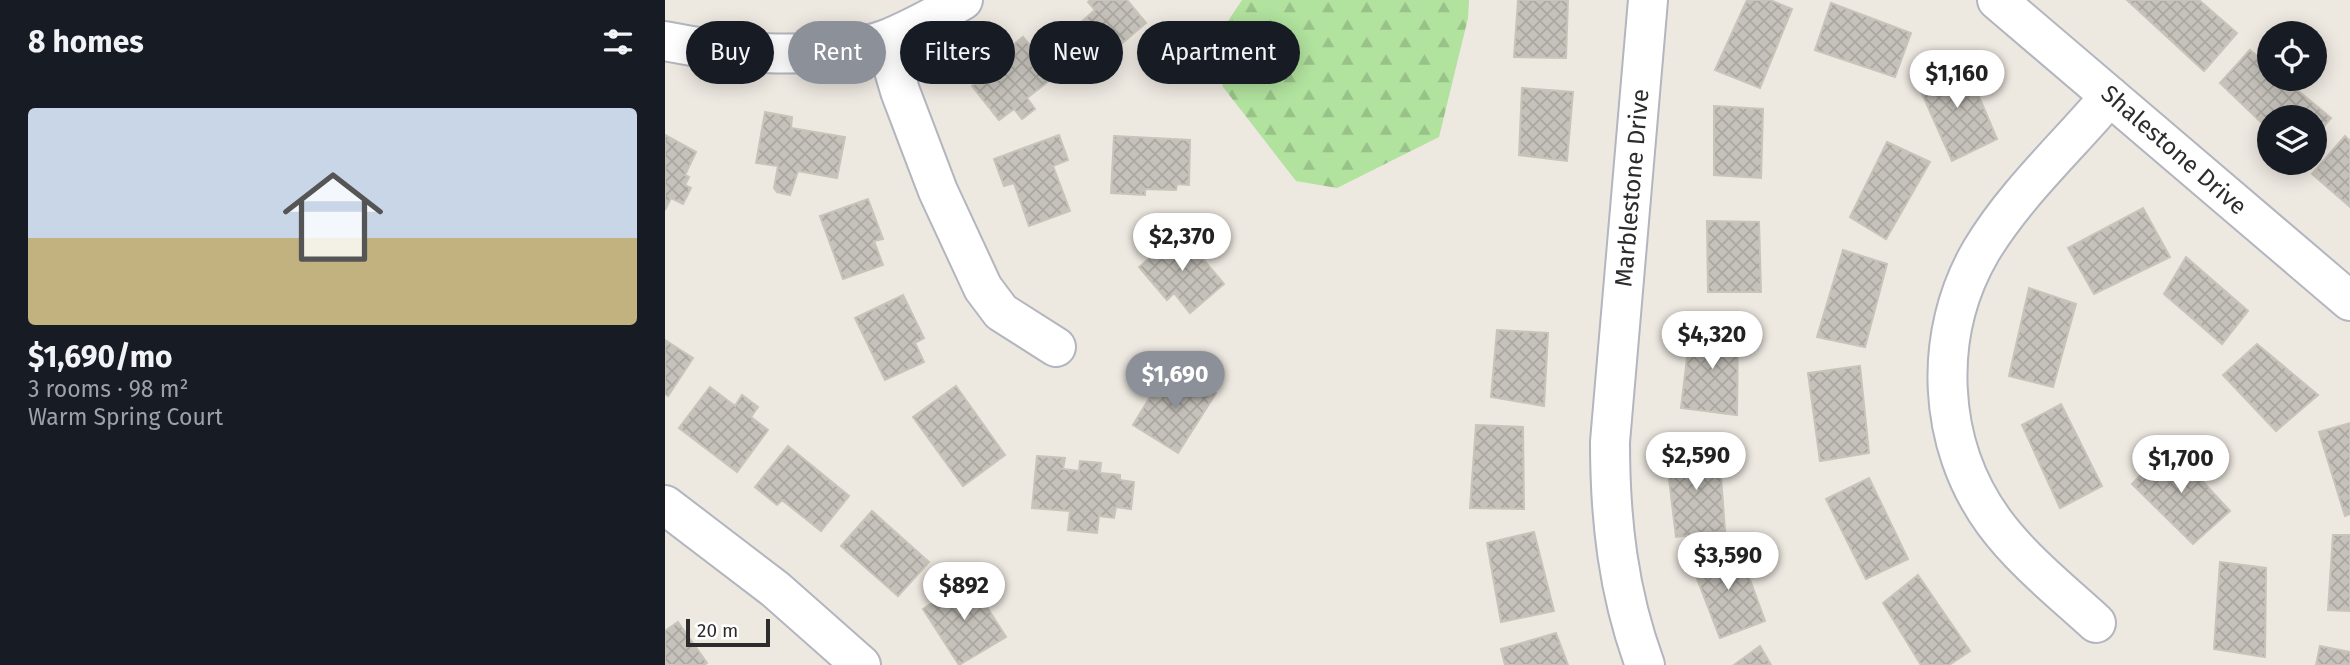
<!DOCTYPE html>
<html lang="en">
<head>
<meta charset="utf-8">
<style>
	:root { --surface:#171b24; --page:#20242c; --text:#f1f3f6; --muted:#9ea1a6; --line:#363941; --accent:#8c9099 }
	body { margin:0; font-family:"Fira Sans",sans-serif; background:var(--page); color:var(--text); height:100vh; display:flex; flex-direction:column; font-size:26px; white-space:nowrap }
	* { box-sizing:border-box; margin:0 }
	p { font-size:23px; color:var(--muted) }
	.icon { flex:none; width:38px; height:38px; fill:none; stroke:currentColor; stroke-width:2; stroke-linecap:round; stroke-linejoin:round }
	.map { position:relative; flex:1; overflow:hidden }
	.panel { display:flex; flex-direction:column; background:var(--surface); width:665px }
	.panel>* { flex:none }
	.hud { position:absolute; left:21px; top:21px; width:665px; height:63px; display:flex; gap:14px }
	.buttons { position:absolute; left:1592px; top:21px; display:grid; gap:14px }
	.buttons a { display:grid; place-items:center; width:70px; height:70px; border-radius:50%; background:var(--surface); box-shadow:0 4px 18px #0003; font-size:35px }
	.scale { position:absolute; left:21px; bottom:18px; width:84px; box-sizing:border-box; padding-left:7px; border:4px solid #2c2c2c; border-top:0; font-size:19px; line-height:24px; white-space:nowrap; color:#2c2c2c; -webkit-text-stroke:5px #fff; paint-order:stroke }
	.price { position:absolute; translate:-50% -60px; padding:0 16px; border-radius:24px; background:#fff; color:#222; font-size:23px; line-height:46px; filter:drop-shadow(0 2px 4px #0008) }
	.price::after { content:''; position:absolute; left:50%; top:42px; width:21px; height:16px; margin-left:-10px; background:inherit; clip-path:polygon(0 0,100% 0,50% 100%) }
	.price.current { background:var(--accent); color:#fff }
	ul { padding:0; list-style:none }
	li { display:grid; align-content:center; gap:14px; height:371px; padding:0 28px }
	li+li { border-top:2px solid var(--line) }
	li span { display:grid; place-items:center; height:217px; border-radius:7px; color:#555 }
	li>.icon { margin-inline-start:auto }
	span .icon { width:126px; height:126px; fill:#fffc; stroke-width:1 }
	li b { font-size:30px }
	h2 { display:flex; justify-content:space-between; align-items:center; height:84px; padding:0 28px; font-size:30px }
	.tag { padding:0 24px; border-radius:32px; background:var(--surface); box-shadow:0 4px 18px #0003; font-size:24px; line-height:63px }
	.tag.current { background:var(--accent); color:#fff }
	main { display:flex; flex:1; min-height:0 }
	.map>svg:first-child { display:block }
	.forest { fill:url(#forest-firs) }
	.building { fill:url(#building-cross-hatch); stroke:#c9c4b9; stroke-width:2 }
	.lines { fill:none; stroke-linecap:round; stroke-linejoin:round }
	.minor-casing { stroke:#b3b5bf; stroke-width:42 }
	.minor { stroke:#fff; stroke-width:38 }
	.labels { text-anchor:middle; stroke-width:6; stroke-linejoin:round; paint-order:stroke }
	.street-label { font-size:24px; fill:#2c2c2c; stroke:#fff }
</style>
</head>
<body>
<main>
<section class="panel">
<h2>8 homes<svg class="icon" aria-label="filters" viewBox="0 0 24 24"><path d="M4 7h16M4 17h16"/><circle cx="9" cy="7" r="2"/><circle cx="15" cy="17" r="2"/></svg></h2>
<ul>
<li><span style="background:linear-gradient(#c9d6e8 60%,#c2b280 0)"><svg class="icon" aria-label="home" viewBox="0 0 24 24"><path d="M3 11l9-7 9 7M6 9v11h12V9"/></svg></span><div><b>$1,690/mo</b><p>3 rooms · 98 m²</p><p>Warm Spring Court</p></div></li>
</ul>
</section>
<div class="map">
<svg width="1685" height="665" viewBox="0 0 1685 665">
	<defs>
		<pattern id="forest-firs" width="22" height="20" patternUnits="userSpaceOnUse" patternTransform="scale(1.75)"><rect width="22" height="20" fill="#b1e29e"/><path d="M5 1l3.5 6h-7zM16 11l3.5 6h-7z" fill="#98c288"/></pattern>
		<pattern id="building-cross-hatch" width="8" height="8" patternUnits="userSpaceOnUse" patternTransform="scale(1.75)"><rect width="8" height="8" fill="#c6c2bb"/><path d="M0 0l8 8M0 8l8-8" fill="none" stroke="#aaa7a1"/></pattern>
	</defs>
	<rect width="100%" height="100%" fill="#ede8e0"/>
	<!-- forest -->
	<path class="forest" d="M577,0H804L803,18L774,137L672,188L631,181L558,87L545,48Z"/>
	<!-- building -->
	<path class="building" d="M425,0H462L481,23L421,74L394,41L430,10L423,2Z
		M853,0H903L901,58L849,57Z
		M1082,0H1105L1127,9L1095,88L1050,70Z
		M1462,0H1534L1572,33L1539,71Z
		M1166,3L1246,33L1230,77L1150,50Z
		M358,37L390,76L362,98L370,109L357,119L349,109L334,120L307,86L343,58L339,52Z
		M1585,50L1605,67V79H1619L1666,118L1650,136V117H1605V131L1555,83Z
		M1298,59L1332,139L1287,161L1251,80Z
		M857,88L908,92L902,161L854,155Z
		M1049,106L1098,109L1096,178L1049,175Z
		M100,112L127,117L126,128L180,137L172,178L133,171L125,195L112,192L109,188L113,166L91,163Z
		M0,135L31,152L20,175L24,177L20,185L26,188L18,204L6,198L0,210Z
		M394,135L403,160L388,166L405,211L364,226L349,183L339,186L329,159Z
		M449,136L525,140L524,185L512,184L511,190L480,189V195L446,193Z
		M1680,136L1685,141V207L1647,174Z
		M1222,142L1265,162L1221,239L1185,217Z
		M203,199L218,239L209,241L218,265L178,279L155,216Z
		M1478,208L1505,257L1429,294L1403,248Z
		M1042,221L1094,222L1096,292H1043Z
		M515,232L559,284L525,313L509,293L502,300L474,267Z
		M1178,250L1222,264L1200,347L1152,337Z
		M1521,257L1583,311L1557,344L1499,294Z
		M1364,288L1411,304L1388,387L1344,376Z
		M238,295L259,338L250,343L259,362L220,380L190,318Z
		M1026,325L1073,333L1072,415L1016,408Z
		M832,330L883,333L879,406L826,397Z
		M0,340L28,358L3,396L0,394Z
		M1592,344L1653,395L1611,431L1558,375Z
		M1195,366L1204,453L1155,461L1143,373Z
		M513,370L551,393L513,453L468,425L487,394L495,399Z
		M291,386L340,455L298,486L248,417Z
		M45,387L70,406L77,395L93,407L86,417L103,430L72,472L14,428Z
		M1396,404L1437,486L1395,508L1357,425Z
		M1685,423V514L1680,516L1654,432Z
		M811,425L858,427L859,509L805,508Z
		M1504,445L1565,511L1528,544L1467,484Z
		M123,446L184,496L156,531L117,500L112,505L90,487Z
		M1054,449L1060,531L1011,537L1001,454Z
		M372,456L400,458L398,469L414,471L415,461L436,463L435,473L455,475V480L469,482L466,509L451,507L449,518L434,516L432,533L403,530L405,511L367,508Z
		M1204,478L1243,559L1201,579L1161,499Z
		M207,511L264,562L233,596L176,546Z
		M869,532L889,611L836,622L822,543Z
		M1668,535H1685V611L1663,610Z
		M1073,547L1100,621L1055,638L1026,563Z
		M1555,562L1601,568L1600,657L1549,649Z
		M1253,575L1305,651L1284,665H1256L1218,603Z
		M304,579L341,637L294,665L258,609Z
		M13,622L42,663L39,665H0V631Z
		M891,633L903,665H840L836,649Z
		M1095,646L1106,665H1069Z
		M1655,646L1685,652V665H1651Z"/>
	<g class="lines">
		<defs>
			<path id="minor" d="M1332,0L1685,301
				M220,40L235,91L273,191L318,288L336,312L391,347
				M0,41C63,54 161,62 222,39C249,28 274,14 298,0
				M0,505L110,589L196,665
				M1431,623C1396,591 1357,560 1329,522C1272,444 1267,335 1316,251C1350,194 1403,146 1445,96
				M980,665C953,592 945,519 945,442L983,0"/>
		</defs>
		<!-- minor casing -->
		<use href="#minor" class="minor-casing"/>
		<!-- minor -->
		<use href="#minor" class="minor"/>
	</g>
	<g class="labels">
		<!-- street labels -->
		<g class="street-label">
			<text transform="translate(1509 150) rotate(41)" y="8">Shalestone Drive</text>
			<text transform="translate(967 188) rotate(-85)" y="8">Marblestone Drive</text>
		</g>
	</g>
</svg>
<div class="buttons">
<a><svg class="icon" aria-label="locate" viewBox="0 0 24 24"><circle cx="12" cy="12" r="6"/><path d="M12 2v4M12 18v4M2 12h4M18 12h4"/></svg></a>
<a><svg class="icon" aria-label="layers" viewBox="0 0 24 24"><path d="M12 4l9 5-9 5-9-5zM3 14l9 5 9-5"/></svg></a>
</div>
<div class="scale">20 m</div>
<b class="price" style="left:1292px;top:110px">$1,160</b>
<b class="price" style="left:517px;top:273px">$2,370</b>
<b class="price" style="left:1047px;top:371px">$4,320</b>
<b class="price current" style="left:510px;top:411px">$1,690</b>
<b class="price" style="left:1031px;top:492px">$2,590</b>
<b class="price" style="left:1516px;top:495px">$1,700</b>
<b class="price" style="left:1063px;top:592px">$3,590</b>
<b class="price" style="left:299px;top:622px">$892</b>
<div class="hud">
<a class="tag">Buy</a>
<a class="tag current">Rent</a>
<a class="tag">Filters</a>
<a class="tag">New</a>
<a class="tag">Apartment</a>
</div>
</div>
</main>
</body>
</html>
